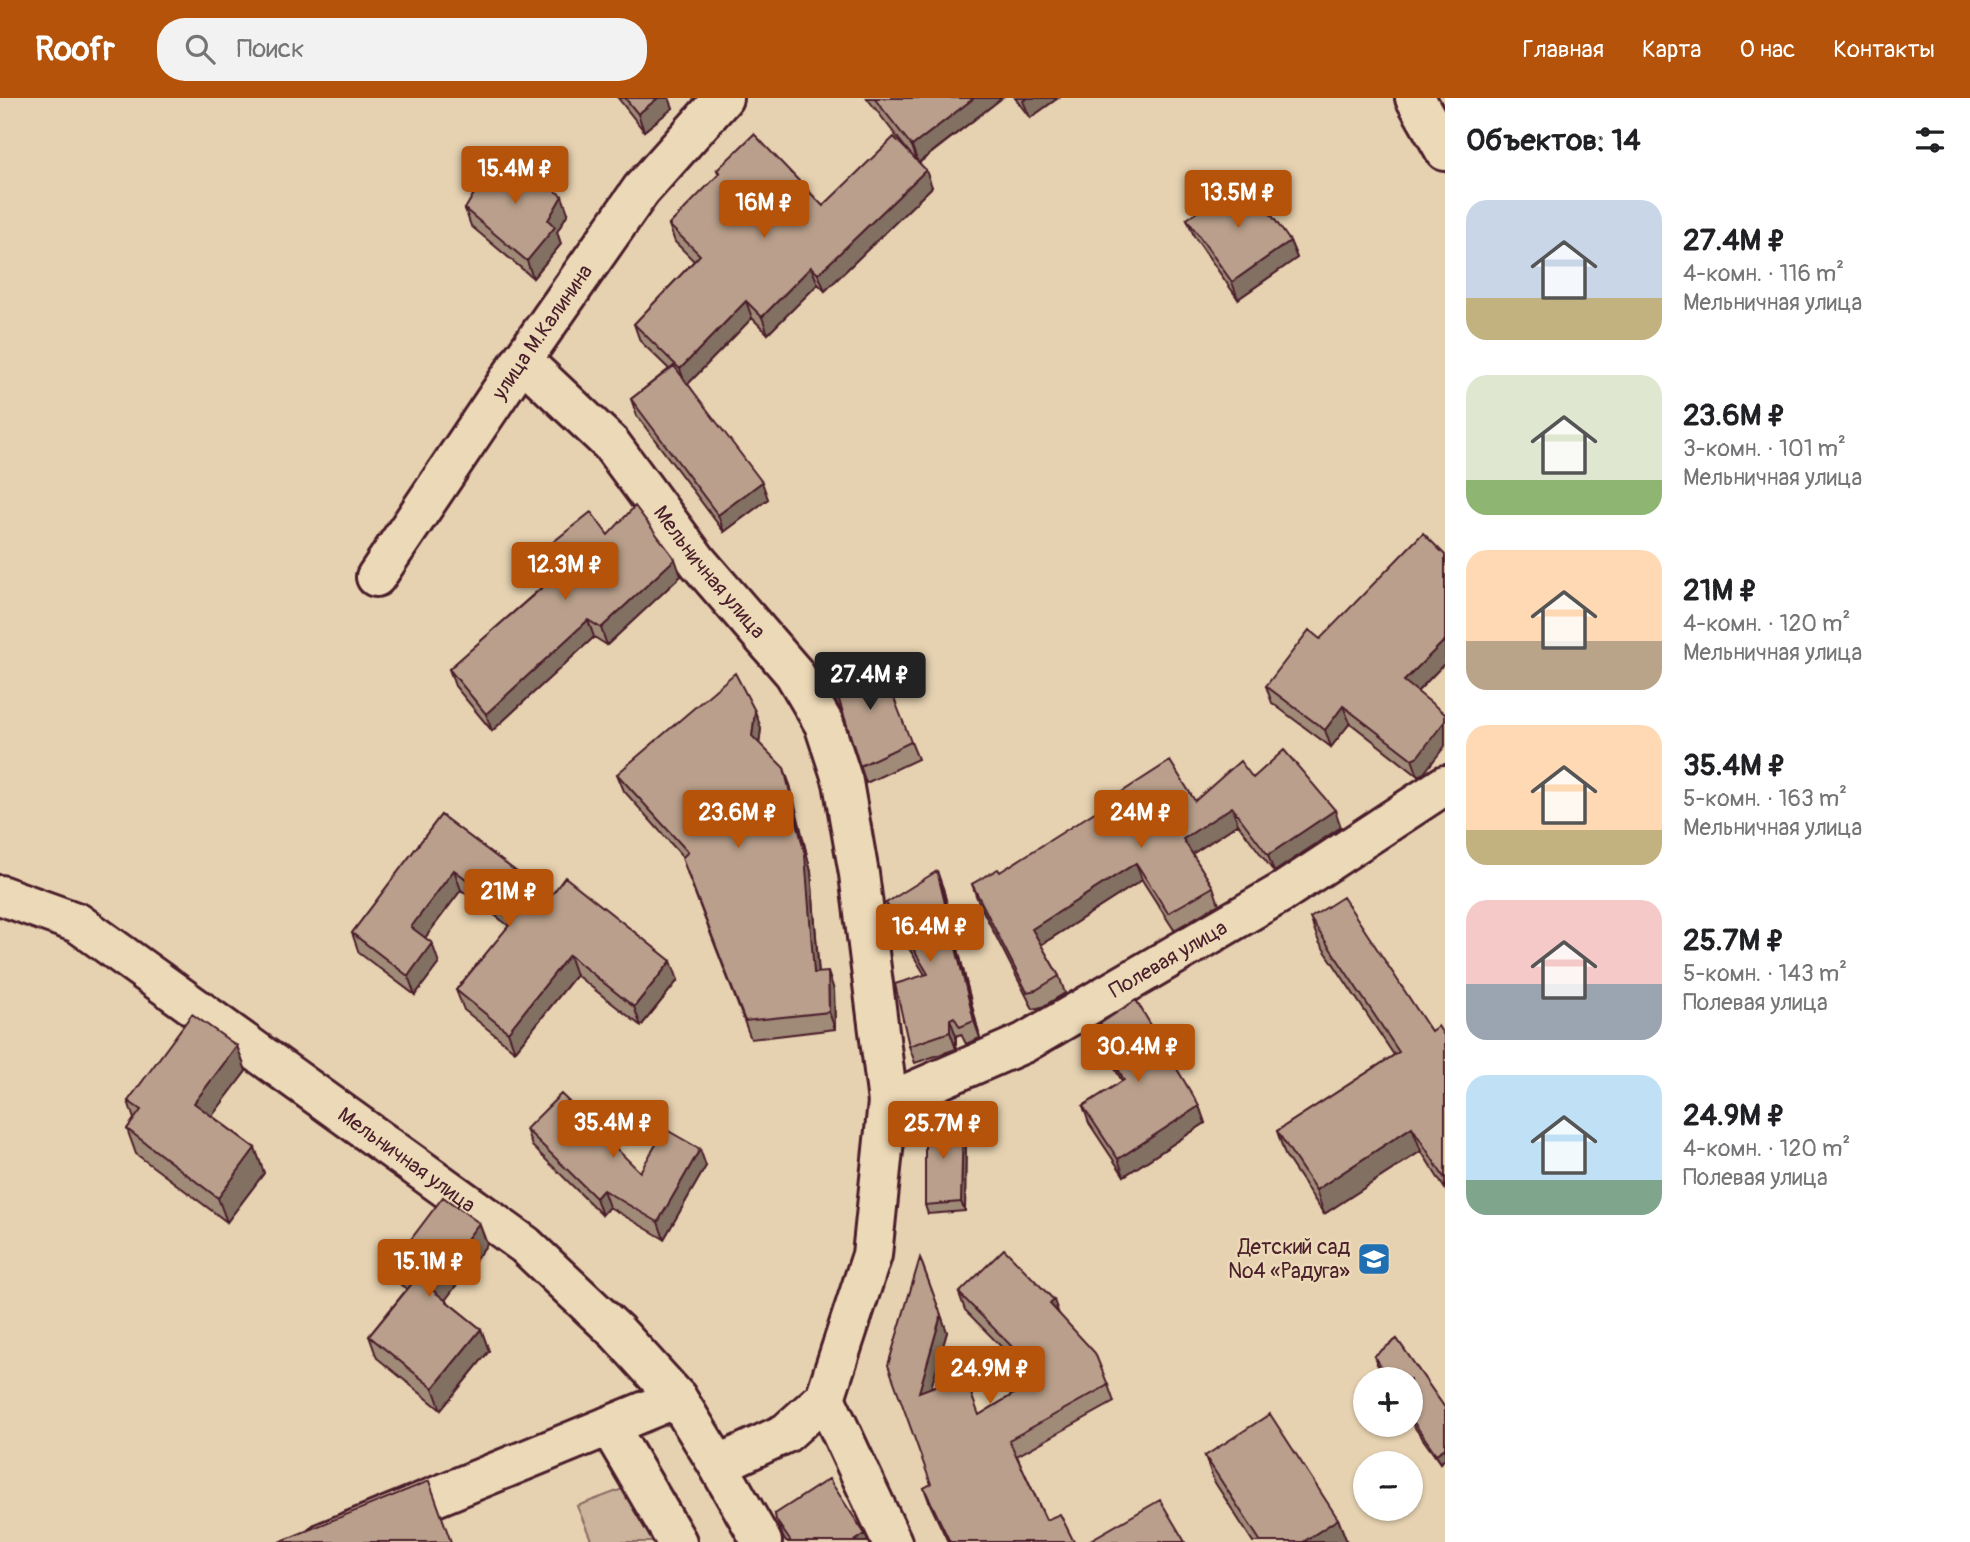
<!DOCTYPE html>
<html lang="ru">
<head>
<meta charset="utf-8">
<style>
	:root { --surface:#fff; --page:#f2f2f2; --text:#202124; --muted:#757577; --accent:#b45309 }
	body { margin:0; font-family:Pangolin,sans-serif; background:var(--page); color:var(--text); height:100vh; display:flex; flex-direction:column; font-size:26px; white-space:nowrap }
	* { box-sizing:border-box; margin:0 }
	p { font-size:23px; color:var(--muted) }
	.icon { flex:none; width:38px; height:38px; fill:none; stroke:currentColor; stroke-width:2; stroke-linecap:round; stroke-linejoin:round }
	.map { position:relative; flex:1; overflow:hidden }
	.drawer { display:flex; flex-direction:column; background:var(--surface); width:525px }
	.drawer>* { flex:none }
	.fabs { position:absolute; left:1353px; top:1269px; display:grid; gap:14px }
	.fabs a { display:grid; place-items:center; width:70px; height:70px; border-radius:50%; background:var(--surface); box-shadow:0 2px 5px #0004; font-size:35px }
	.price { position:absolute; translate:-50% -60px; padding:0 16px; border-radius:7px; background:var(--accent); color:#fff; font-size:23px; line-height:46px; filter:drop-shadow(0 2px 4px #0008) }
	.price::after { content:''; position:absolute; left:50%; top:42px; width:21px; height:16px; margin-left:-10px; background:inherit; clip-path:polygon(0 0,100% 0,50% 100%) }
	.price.selected { background:#222; color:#fff }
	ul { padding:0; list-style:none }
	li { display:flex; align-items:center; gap:21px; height:175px; padding:0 21px }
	li span { display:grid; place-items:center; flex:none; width:196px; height:140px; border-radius:21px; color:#555 }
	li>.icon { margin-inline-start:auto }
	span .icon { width:84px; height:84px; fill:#fffc; stroke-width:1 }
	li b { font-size:30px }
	h2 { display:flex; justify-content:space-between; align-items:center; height:84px; padding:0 21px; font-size:30px }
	header { display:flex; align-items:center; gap:42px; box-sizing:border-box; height:98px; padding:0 35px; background:var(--accent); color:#fff }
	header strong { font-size:33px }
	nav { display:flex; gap:38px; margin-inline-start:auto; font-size:24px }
	.search { width:490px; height:63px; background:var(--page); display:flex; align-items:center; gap:18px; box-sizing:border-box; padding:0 24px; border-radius:28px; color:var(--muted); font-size:26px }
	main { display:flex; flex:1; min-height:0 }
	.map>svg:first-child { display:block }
	.green { fill:#ccb49c; stroke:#8b6a64; stroke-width:2 }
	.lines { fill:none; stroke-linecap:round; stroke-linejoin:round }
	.minor-casing { stroke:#4a1f2b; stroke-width:44 }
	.minor { stroke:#ecd9b7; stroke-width:38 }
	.wall { fill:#a08a78; stroke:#4a1f2b; stroke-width:2 }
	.shaded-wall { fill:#827062; stroke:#4a1f2b; stroke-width:2 }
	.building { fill:#baa08c; stroke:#4a1f2b; stroke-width:2 }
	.labels { text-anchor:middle; stroke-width:5; stroke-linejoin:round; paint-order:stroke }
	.street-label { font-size:21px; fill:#4a1f2b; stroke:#ecd9b7 }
	.poi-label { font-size:21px; fill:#4a1f2b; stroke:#ecd9b7; text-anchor:end }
</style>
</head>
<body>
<header>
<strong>Roofr</strong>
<div class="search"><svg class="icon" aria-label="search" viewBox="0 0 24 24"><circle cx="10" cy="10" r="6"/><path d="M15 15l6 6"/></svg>Поиск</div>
<nav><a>Главная</a><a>Карта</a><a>О нас</a><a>Контакты</a></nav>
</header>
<main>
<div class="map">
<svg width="1445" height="1444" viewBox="0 0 1445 1444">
	<rect width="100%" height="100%" fill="#e6d2b1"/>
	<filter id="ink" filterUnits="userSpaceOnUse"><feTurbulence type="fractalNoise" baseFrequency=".0143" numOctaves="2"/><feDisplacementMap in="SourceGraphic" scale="14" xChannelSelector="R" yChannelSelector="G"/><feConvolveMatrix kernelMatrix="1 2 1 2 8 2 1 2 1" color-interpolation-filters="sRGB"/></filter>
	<g filter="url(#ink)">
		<!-- green -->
		<path class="green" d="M641,1384L658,1444H592L577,1408Z"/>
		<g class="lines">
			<defs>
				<g id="minor">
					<path d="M1415,0L1445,53"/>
					<path id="s1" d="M522,262L611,346L698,464L794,575L824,626L843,684L859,776L888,1004"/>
					<path id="s2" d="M376,479L522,262L641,92L723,0"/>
					<path id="s3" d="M0,797L78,825L525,1147L617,1234L677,1300L718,1367L762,1444"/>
					<path d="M825,1300L892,1444"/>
					<path d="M609,1328L677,1444"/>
					<path id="s4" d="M718,1367L786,1335L825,1300L872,1157L888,1004L1024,945L1281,795L1445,687"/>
					<path d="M325,1444L677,1300"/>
				</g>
			</defs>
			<!-- minor casing -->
			<use href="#minor" class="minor-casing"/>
			<!-- minor -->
			<use href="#minor" class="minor"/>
		</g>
		<!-- wall -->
		<path class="wall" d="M618,0H669L673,10L644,33Z
			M867,0H1002L919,65L932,89L825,193L818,186L768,236L752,220L688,286L768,401L724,434L637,318L631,301L669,271L640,243L634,226L694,163L675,144L669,127L719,77L717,72L823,108L911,57Z
			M1015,0H1058L1030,20Z
			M465,111L568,115L557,134L561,146L533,180L471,128Z
			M1187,121L1290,143L1297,160L1238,201L1194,138Z
			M608,437L681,478L607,547L594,539L492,633L455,588L449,571L550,482L544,473L538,456Z
			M1320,541L1445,565L1417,594L1424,675L1418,678L1350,625L1331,649L1272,605L1266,588Z
			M827,581L911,644L918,661L866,685L843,616L833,598Z
			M761,630L759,646L790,687L811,774L819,875L834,892L835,931L751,941L688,777L683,759L624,693L617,676Z
			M1253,680L1341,729L1274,774L1238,726L1192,756L1213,789L1219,806L1174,832L1142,782L1041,847L1059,878L1065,895L1042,909L1033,911L978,803L972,786L1000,774L1195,703Z
			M441,717L550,799L678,882L641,928L576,877L515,953L464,912L456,892L509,828L461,792L425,840L439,865L415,897L359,855L352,835Z
			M943,790L980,940L966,946L961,936L956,938V951L915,965L909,948L925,877L892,822L886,805Z
			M1310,820L1431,933L1445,939V1091L1421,1053L1324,1116L1285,1057L1277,1033L1394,957L1319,844Z
			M1095,929L1199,1008L1205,1025L1124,1078L1089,1025L1083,1008L1122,983L1101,946Z
			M237,948L246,973L212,1018L255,1050L264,1075L227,1124L136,1056L127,1031L134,1021L128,1003Z
			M966,1029L965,1113L928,1116L925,1107Z
			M526,1031L640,1074L706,1068L664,1141L609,1109L602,1117L532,1048Z
			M479,1125L487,1146L445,1202L481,1231L489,1253L441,1312L377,1260L369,1238L407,1191L401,1187L393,1165Z
			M920,1160L947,1234L931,1289L979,1317L1035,1283L965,1212L959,1195L1059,1216L1108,1287L1114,1304L1017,1358L1046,1422L1074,1444H948L930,1406L924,1390L931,1387Z
			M1397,1241L1445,1310V1361L1440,1365L1410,1323V1281H1387L1377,1266L1374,1258Z
			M1205,1358L1338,1421L1347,1444H1253L1214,1383Z
			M775,1416L868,1444H786L783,1439Z"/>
		<!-- shaded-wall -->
		<path class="shaded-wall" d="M658,0H669L673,10L644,33L638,16Z
			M974,0H1002L918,65L912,48Z
			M1028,0H1058L1030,20L1023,3Z
			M926,72L932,89L825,193L818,176Z
			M562,98L568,115L557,134L561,146L533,180L527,163L548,122Z
			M1290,143L1297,160L1238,201L1232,184Z
			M811,169L818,186L768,236L762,219Z
			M746,203L752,220L686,288L680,271Z
			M762,384L768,401L724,434L718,417Z
			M675,461L681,478L607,547L601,530Z
			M588,522L594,539L492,633L486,616Z
			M1445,542V565L1410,601L1404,583Z
			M1343,608L1350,625L1331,649L1325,632Z
			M755,613L761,630L758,656L752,638Z
			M1445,623V648L1424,675L1418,678L1412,661Z
			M784,670L790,687L811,774L820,892L814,875Z
			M1232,709L1238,726L1189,758L1183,741Z
			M1335,712L1341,729L1274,774L1268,757Z
			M1136,765L1142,782L1039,848L1032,831Z
			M454,772L461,792L418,849L411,829Z
			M937,773L943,790L980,940L974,923Z
			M432,845L439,865L415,897L408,878Z
			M569,857L576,877L515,953L508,934Z
			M671,863L678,882L641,928L634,909Z
			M828,874L834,892L835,931L829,914Z
			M950,921L956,938V951L950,934Z
			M237,948L246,973L203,1030L194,1005Z
			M1199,1008L1205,1025L1124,1078L1118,1061Z
			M963,1021L966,1029L965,1113L961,1104Z
			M1412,1029L1421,1053L1324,1116L1316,1092Z
			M255,1050L264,1075L227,1124L218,1100Z
			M700,1051L706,1068L664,1141L658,1124Z
			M603,1092L609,1109L602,1117L596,1100Z
			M479,1125L487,1146L438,1212L430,1190Z
			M1054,1202L1060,1219L1050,1206Z
			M941,1217L947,1234L925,1311L919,1294Z
			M481,1231L489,1253L441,1312L433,1290Z
			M1445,1350V1361L1440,1365L1436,1356Z
			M1338,1421L1347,1444H1303Z
			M865,1436L868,1444H853Z"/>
		<!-- building -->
		<path class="building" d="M625,0H658L638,16Z
			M874,0H974L912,48Z
			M754,36L823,108L894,39L926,72L818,176L811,169L762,219L746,203L680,271L634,226L700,157L669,127L720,75L717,72Z
			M499,53L562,98L548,122L555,129L527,163L465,111Z
			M1245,80L1290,143L1232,184L1187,121Z
			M674,268L762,384L718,417L631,301Z
			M635,408L675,461L601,530L588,522L486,616L449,571L554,479L538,456L591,414L608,437Z
			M1423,435L1445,457V542L1404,583L1445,616V623L1418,658L1412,661L1343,608L1325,632L1266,588L1309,532L1320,541Z
			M879,562L911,644L860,668L839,602L827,581Z
			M735,575L755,613L752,638L784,670L805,757L814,875L828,874L829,914L745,923L682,760L688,754L617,676Z
			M1284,652L1335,712L1268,757L1232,709L1183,741L1213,789L1168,815L1136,765L1032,831L1059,878L1036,892L1027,894L972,786L998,771L1000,774L1101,710L1100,708L1170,663L1195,703L1240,663L1253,680Z
			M441,717L550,799L565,779L671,863L634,909L569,857L508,934L456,892L516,819L454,772L411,829L432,845L408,878L352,835Z
			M937,773L974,923L960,929L954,919L950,921V934L909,948L895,886L928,876L886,805Z
			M1343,799L1431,933L1438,928L1445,939V1081L1412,1029L1316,1092L1277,1033L1399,954L1310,820Z
			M1136,902L1199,1008L1118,1061L1083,1008L1124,982L1095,929Z
			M192,916L237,948L194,1005L255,1050L218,1100L127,1031L141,1012L128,1003Z
			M561,996L640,1074L665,1031L700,1051L658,1124L603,1092L596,1100L526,1031Z
			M963,1021L961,1104L925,1107V1023Z
			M443,1099L479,1125L430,1190L481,1231L433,1290L369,1238L415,1182L393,1165Z
			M1004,1151L1054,1202L1050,1206L1095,1255L1108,1287L1009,1342L1046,1422L1060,1416L1074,1444H950L924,1390L931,1386L888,1267L920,1160L941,1217L919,1294L964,1277L979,1317L1042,1279L959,1195Z
			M1397,1241L1445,1310V1350L1436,1356L1410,1319V1281H1390L1374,1258Z
			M1270,1316L1338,1421L1303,1444H1261L1205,1358Z
			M829,1381L865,1436L853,1444H791L776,1422L775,1416Z
			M429,1383L451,1444H279Z
			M1160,1402L1185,1444H1087Z"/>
	</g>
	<!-- icons -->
	<defs>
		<symbol id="school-square" viewBox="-11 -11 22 22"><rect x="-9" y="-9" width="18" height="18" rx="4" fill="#1f6fb2" stroke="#ecd9b7"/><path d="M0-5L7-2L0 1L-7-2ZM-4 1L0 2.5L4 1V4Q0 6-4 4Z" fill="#fff"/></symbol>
	</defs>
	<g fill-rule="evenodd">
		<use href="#school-square" x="1355" y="1142" width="38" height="38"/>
	</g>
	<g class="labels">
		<!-- street labels -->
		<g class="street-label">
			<text dy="7" stroke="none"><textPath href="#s2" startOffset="296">улица М.Калинина</textPath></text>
			<text dy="7" stroke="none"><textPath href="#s1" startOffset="284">Мельничная улица</textPath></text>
			<text dy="7" stroke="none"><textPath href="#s4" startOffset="747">Полевая улица</textPath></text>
			<text dy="7" stroke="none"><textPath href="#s3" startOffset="488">Мельничная улица</textPath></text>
		</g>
		<!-- poi labels -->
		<g class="poi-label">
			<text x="1350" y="1156">Детский сад<tspan x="1350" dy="24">№4 «Радуга»</tspan></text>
		</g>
	</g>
</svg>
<div class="fabs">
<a>+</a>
<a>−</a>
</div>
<b class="price" style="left:515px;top:108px">15.4M ₽</b>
<b class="price" style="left:1238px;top:132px">13.5M ₽</b>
<b class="price" style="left:764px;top:142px">16M ₽</b>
<b class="price" style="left:565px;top:504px">12.3M ₽</b>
<b class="price selected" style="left:870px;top:614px">27.4M ₽</b>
<b class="price" style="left:738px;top:752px">23.6M ₽</b>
<b class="price" style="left:1141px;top:752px">24M ₽</b>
<b class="price" style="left:509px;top:831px">21M ₽</b>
<b class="price" style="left:930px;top:866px">16.4M ₽</b>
<b class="price" style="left:1138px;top:986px">30.4M ₽</b>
<b class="price" style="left:613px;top:1062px">35.4M ₽</b>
<b class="price" style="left:943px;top:1063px">25.7M ₽</b>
<b class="price" style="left:429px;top:1201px">15.1M ₽</b>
<b class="price" style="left:990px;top:1308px">24.9M ₽</b>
</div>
<section class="drawer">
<h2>Объектов: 14<svg class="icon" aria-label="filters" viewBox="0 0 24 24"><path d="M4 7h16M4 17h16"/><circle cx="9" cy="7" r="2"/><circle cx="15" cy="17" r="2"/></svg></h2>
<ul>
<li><span style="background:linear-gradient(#c9d6e8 70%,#c2b280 0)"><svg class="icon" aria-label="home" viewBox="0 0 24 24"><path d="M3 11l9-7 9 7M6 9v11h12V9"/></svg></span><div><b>27.4M ₽</b><p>4-комн. · 116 m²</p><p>Мельничная улица</p></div></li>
<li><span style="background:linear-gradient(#dfe7d0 75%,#8fb573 0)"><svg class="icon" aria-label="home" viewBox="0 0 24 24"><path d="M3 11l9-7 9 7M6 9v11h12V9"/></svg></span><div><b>23.6M ₽</b><p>3-комн. · 101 m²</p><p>Мельничная улица</p></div></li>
<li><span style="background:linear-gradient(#ffd9b3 65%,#b9a48a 0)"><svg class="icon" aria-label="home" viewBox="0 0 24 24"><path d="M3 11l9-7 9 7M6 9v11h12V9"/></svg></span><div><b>21M ₽</b><p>4-комн. · 120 m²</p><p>Мельничная улица</p></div></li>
<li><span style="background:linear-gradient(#ffd9b3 75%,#c2b280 0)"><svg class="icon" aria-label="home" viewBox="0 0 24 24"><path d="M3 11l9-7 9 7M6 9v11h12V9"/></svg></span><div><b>35.4M ₽</b><p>5-комн. · 163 m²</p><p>Мельничная улица</p></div></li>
<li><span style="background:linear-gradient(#f6c9c9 60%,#9aa5b1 0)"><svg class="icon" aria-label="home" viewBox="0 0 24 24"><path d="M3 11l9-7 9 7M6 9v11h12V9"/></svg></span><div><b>25.7M ₽</b><p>5-комн. · 143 m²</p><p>Полевая улица</p></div></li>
<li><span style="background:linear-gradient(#bfe0f5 75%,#7fa58c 0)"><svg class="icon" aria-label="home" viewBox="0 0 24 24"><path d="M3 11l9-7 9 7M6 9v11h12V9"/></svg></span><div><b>24.9M ₽</b><p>4-комн. · 120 m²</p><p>Полевая улица</p></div></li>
</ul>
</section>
</main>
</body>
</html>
